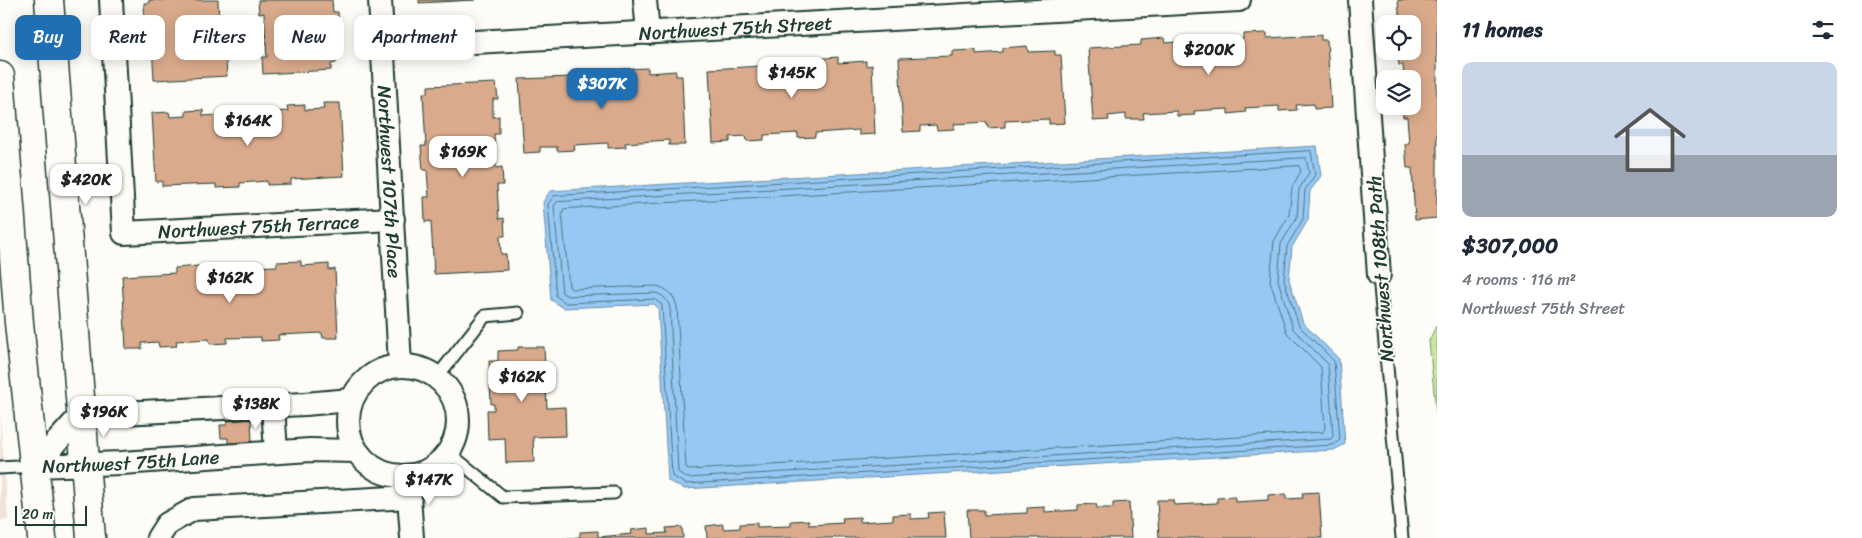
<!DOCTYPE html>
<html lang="en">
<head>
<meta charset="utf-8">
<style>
	:root { --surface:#fff; --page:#f2f2f3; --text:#1f2937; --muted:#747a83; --accent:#1f6fb2 }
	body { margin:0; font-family:Sriracha,sans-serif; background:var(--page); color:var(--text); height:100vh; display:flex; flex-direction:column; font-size:19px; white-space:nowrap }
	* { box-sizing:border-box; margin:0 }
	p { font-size:16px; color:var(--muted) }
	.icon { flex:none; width:28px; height:28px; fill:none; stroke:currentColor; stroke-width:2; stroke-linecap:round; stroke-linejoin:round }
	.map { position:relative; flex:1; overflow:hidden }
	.side { display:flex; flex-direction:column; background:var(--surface); width:425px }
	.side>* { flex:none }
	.hud { position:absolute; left:15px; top:15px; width:475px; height:45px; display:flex; gap:10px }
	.fabs { position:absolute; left:1376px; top:15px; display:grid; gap:10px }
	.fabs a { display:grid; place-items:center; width:45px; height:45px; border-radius:10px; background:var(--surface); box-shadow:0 2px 12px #0003; font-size:25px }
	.scale { position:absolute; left:15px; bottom:12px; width:72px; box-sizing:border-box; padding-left:5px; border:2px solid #1f3d34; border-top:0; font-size:14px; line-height:18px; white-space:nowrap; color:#1f3d34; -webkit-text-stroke:4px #fdfcf7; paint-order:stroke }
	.price { position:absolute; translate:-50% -42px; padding:0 11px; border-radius:10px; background:#fff; color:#222; font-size:16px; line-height:32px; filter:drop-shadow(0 1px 2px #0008) }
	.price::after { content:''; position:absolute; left:50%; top:30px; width:15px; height:11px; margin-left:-8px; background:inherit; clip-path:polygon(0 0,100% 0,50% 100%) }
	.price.selected { background:var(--accent); color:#fff }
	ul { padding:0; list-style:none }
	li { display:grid; align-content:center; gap:10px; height:265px; padding:0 25px }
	li span { display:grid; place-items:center; height:155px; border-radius:10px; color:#555 }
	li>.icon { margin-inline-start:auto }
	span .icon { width:90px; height:90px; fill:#fffc; stroke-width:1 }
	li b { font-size:21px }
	h2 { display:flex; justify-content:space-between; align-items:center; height:60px; padding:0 25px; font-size:21px }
	.tag { padding:0 18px; border-radius:10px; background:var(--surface); box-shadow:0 2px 12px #0003; font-size:18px; line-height:45px }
	.tag.selected { background:var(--accent); color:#fff }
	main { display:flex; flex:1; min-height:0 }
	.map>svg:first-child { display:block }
	.built { fill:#f2e3d7 }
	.green { fill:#c8e8a1; stroke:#74926a }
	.water { fill:#97c8f3; stroke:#6790a7 }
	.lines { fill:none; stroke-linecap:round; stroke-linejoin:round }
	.shore { stroke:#4f7580; stroke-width:1 }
	.building { fill:#d9aa8b; stroke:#1f3d34 }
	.service-casing { stroke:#1f3d34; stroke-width:15 }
	.minor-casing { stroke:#1f3d34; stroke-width:26 }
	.secondary-casing { stroke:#1f3d34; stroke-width:31 }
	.service { stroke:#fdfcf7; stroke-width:11 }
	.minor { stroke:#fdfcf7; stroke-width:22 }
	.secondary { stroke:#fdfcf7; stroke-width:28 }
	.labels { text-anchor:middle; stroke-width:4; stroke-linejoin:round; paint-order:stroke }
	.street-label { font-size:19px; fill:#1f3d34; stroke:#fdfcf7 }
</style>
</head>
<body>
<main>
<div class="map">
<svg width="1437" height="538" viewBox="0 0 1437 538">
	<rect width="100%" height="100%" fill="#fdfcf7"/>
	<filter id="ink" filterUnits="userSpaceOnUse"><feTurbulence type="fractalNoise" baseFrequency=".02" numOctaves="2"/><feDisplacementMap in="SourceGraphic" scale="10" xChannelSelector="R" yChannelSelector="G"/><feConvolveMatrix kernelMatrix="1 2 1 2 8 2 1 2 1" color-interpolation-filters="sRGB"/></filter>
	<g filter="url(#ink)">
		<!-- built -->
		<path class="built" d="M0,413L8,520H0Z"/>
		<!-- green -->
		<path class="green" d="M1437,324V423L1429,341Z"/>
		<!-- water -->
		<path class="water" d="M1317,146L1321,176L1310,191L1308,220L1292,247L1289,280L1303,323L1339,359L1345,444L1334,450L685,489L668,481L658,308L654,304L564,308L551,300L543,202L550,191Z"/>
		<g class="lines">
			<!-- shore -->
			<path class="shore" d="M1311,151L1315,175L1305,190L1303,219L1287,246L1284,280L1299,326L1334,361L1340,440L1333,445L686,484L672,476L662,305L654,299L566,303L556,296L548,204L554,196Z
				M1306,158L1309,173L1299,189L1297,217L1281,244L1278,280L1293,329L1328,364L1333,436L1331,439L687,478L678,472L670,308C668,300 663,295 656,293L568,296L562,293L554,206L557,202Z
				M1299,166L1301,171L1292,187L1289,215L1274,241L1270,281L1287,333L1321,367L1325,429L1323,432L689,470L686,467L677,307C675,296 667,288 656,286L572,289L569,287L562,212L564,209Z"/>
		</g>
		<!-- building -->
		<path class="building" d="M149,0H218L219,25H224L225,43H220L221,60H226L227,76L154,80L151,27H145L144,3H149Z
			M258,0H332L333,12H338L339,36H334L336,63L331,64V70L263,74L262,57H267L264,13L259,14Z
			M419,0H475L419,3Z
			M1398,0H1437V218L1415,220L1412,168H1407L1405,144L1409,143L1407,117H1403L1402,106H1412V79H1404L1403,65H1399L1397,51H1412V24H1400Z
			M1267,33V38L1321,35V40H1327L1331,108L1314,109V104L1296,105L1297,110L1279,111V106L1245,108L1246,112L1228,114V109L1194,111L1195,115L1177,116V111L1143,113L1144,119H1126V114L1108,116L1109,120L1093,121L1088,48L1141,45V40L1164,38L1165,43L1192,41V37L1216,36V40L1243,39V34Z
			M1027,46L1028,52L1055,51V55H1061L1065,123L1049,124V119L1005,121V127L988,128L987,122L954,124V129L937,130L936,125L920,126V131L903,132L899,58L952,56V51L976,50V54L1003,52V48Z
			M838,57V63L866,61V66L872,65L875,134L859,135V130L815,133V137L798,138V133L764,135V140L747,141L746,136L730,137V142L713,143L709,69L762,66V62L786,60L787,64L813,63V59Z
			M648,68V73L676,71V76H682L685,145H669V140L625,143L626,147L608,148V143L574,145L575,150L557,151V147H540V152L524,153L519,79L573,77L572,71L596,70L597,75L624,73L623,69Z
			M496,83L498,99H493V117L499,116V134H494L496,168L502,167L503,185H497L499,219L504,218L505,236H500L501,254H506L507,270L434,274L431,221L425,222L424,197H429L427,170H423L421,146H426L423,93H428V86Z
			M323,103H340L344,176L291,179V184L267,185V181L240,183V187L216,188V184L162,186V181L156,182L152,113L169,112L170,117L186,116V111L203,110V116L237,114V109L254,108V113L288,111L287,106L305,105V110L324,109Z
			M301,261V266L329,264V270L335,269L338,338H323L322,333L278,335L279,340L261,341V337L227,338V343L210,344L209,339L176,341L177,346L159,347L158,342L142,343V349H126L122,276L175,273V268L199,266V270L226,269V265L250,263V267L277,266V262Z
			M518,347H544L547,408L565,407L566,436L533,437L534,462L506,463L505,438L488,439L487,410H494V404H491L489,361H498V351L518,350Z
			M251,419L252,442L228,443V438H221L220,425H227V421Z
			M1319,492L1322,538H1159L1157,500H1173L1174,505L1217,503V498L1235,497V502L1268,500V495L1286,494V499L1303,498L1302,493Z
			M1129,502L1131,538H969L967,510H984V515L1027,513V508L1045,507V512L1078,510V505L1096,504L1097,508H1113V503Z
			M944,512L946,538H707L706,526L723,524V529L740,528V524L757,523V527L791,526V521L809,520V525L843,523L842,518L860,517V522L893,520V515L911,514V519L929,518L928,513Z
			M682,527L683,538H567L580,537V532L598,531V537L632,534L631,530L649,528V534L667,533L666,528Z"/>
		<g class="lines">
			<defs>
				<path id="service" d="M1379,275L1402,538
					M437,377L485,316L518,313
					M449,453L503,497L614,493
					M0,468L35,466"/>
				<g id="minor">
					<path id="s1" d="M111,0L124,233L393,219"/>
					<path id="s2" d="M380,0L400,365"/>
					<path d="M645,0L648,33"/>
					<path d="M1360,0L1379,275"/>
					<path id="s3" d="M382,47L1239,0"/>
					<circle cx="403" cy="421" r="55"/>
					<path d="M273,406L276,452"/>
					<path d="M35,466L81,415L305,404L351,400"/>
					<path id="s4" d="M35,466L122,463L310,450L356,451"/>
					<path d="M408,482L412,538"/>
					<path d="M158,538L167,524L194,509L410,497"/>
				</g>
				<path id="secondary" d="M49,0L91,538
					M0,76L19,323L42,538"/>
			</defs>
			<!-- service casing -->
			<use href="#service" class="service-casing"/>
			<!-- minor casing -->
			<use href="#minor" class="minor-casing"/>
			<!-- secondary casing -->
			<use href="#secondary" class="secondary-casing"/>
			<!-- service -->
			<use href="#service" class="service"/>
			<!-- minor -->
			<use href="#minor" class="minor"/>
			<!-- secondary -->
			<use href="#secondary" class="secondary"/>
		</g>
	</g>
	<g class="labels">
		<!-- street labels -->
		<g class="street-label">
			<text dy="7" stroke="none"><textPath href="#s3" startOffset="354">Northwest 75th Street</textPath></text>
			<text dy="7" stroke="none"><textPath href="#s2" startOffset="182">Northwest 107th Place</textPath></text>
			<text dy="7" stroke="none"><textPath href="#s1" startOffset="368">Northwest 75th Terrace</textPath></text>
			<text transform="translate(1380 269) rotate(-94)" y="7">Northwest 108th Path</text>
			<text dy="7" stroke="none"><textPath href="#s4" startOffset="96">Northwest 75th Lane</textPath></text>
		</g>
	</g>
</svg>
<div class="fabs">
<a><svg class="icon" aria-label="locate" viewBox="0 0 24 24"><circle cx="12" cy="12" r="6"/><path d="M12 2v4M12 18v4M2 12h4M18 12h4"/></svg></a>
<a><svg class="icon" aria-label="layers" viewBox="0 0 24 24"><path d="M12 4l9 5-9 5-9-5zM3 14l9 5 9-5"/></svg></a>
</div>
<div class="scale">20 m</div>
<b class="price" style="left:1209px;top:76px">$200K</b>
<b class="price" style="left:792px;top:99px">$145K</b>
<b class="price selected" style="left:602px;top:110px">$307K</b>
<b class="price" style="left:248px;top:147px">$164K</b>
<b class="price" style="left:463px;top:178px">$169K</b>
<b class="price" style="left:86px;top:206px">$420K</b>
<b class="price" style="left:230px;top:304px">$162K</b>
<b class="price" style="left:522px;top:403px">$162K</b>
<b class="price" style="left:256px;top:430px">$138K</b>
<b class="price" style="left:104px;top:438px">$196K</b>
<b class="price" style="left:429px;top:506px">$147K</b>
<div class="hud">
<a class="tag selected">Buy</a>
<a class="tag">Rent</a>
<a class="tag">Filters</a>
<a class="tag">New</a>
<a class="tag">Apartment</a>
</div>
</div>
<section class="side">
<h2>11 homes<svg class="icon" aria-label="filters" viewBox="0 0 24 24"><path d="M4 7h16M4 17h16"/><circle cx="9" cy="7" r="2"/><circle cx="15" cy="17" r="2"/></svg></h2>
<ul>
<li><span style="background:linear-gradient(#c9d6e8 60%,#9aa5b1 0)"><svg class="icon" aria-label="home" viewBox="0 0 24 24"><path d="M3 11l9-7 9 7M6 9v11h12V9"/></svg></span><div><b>$307,000</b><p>4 rooms · 116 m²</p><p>Northwest 75th Street</p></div></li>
</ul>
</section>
</main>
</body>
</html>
